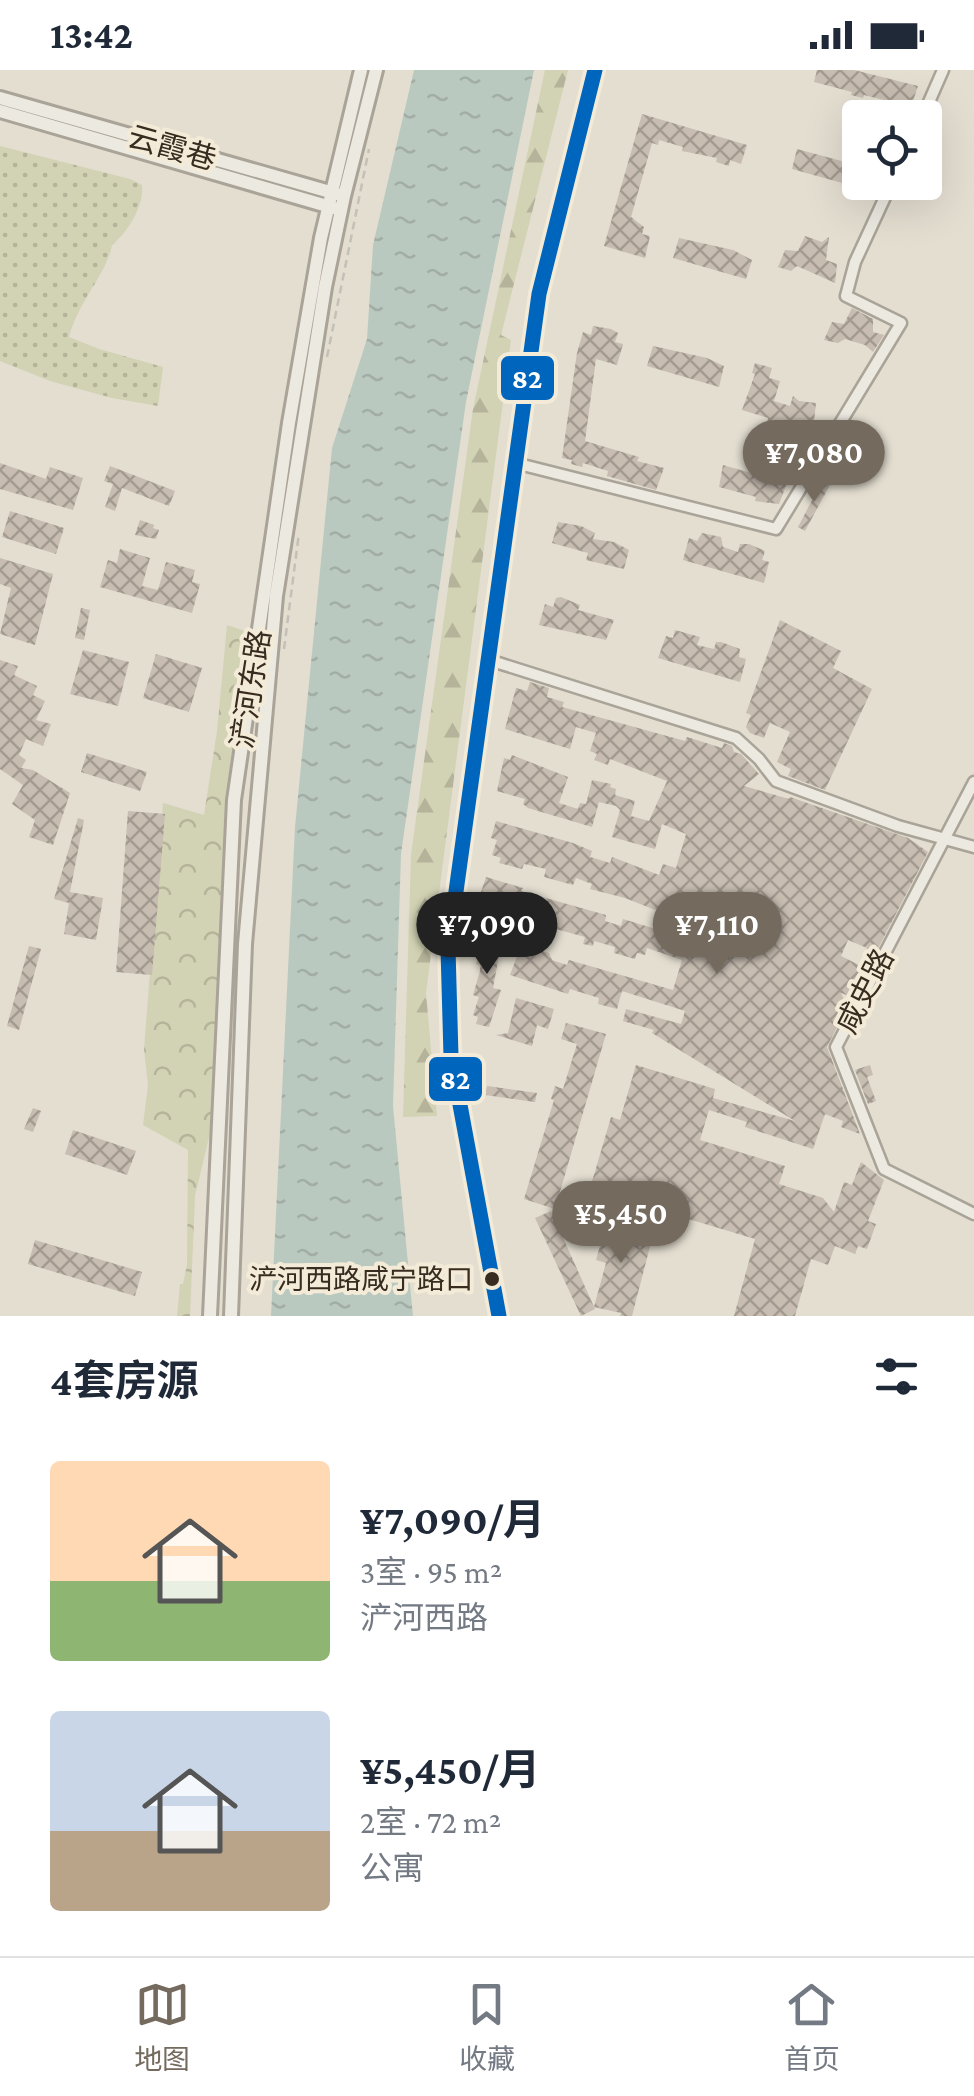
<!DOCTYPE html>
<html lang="zh">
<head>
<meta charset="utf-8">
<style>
	:root { --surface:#fff; --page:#f2f2f3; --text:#1f2937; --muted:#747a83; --line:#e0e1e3; --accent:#746a5e }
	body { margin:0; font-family:"Crimson Pro","Noto Sans SC",serif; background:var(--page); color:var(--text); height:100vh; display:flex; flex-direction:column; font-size:38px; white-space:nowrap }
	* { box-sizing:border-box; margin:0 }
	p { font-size:32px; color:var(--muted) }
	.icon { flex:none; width:55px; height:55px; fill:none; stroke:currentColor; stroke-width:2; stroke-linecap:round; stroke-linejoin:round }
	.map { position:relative; height:1246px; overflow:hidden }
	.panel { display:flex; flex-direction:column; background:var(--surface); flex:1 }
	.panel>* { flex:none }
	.fabs { position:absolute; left:842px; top:30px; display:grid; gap:20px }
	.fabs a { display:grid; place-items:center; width:100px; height:100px; border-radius:10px; background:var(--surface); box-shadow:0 10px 40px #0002; font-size:50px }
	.price { position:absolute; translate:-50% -85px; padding:0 22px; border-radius:35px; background:var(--accent); color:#fff; font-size:32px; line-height:65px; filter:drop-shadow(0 2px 5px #0008) }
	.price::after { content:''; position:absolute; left:50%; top:60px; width:30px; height:22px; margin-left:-15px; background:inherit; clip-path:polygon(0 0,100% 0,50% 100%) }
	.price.active { background:#222; color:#fff }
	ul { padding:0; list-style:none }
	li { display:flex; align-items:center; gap:30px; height:250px; padding:0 50px }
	li span { display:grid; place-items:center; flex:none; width:280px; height:200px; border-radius:10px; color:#555 }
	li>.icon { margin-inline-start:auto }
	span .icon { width:120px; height:120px; fill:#fffc; stroke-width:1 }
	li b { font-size:42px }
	h2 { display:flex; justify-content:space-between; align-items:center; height:120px; padding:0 50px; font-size:42px }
	.status { display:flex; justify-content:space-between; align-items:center; height:70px; padding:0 50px; background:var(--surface); direction:ltr }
	.status svg { height:28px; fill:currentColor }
	.dock { display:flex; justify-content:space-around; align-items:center; height:140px; border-top:2px solid var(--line); background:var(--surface); font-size:28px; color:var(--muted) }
	.dock a { display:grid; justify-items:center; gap:5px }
	.dock .active { color:var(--accent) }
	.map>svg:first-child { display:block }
	.grass { fill:url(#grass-dots) }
	.forest { fill:url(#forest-firs) }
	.park { fill:url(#park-crowns) }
	.water { fill:url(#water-ripples) }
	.building { fill:url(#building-cross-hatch); fill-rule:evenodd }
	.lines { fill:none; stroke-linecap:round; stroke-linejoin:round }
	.minor-casing { stroke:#a9a398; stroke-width:15 }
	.tertiary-casing { stroke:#a9a398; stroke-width:18 }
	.path { stroke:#c4c0b8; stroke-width:2.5; stroke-dasharray:8 5; stroke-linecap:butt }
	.minor { stroke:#ece9e1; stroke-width:10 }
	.tertiary { stroke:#ece9e1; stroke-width:12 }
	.bus-1-casing { stroke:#f3ebd7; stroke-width:22 }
	.bus-1 { stroke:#0065bd; stroke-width:15 }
	.bus-dot { fill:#382c21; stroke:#f3ebd7; stroke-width:4 }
	.labels { text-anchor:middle; stroke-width:8; stroke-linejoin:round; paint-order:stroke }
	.bus-label { font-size:28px; fill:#382c21; stroke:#f3ebd7; text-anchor:end }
	.street-label { font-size:30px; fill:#382c21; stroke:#f3ebd7 }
	.line-badge { stroke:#f3ebd7; stroke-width:4 }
	.badge-label { font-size:28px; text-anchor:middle; font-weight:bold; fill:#fff }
</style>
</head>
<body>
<div class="status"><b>13:42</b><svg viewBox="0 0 49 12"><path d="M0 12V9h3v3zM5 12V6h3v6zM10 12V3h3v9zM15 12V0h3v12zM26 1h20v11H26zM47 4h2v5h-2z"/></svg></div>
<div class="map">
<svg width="974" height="1246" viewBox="0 0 974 1246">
	<defs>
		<pattern id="grass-dots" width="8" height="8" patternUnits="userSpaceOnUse" patternTransform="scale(2.5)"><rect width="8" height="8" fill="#d2d2b4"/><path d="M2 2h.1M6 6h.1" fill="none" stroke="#b5b49a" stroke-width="1.8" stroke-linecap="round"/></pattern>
		<pattern id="forest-firs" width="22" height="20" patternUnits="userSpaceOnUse" patternTransform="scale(2.5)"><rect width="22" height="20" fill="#d2d2b4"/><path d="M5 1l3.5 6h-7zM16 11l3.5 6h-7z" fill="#b5b49a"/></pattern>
		<pattern id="park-crowns" width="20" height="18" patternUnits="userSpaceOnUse" patternTransform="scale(2.5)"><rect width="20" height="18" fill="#d2d2b4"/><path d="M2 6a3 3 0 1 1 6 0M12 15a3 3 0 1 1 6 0" fill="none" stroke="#b5b49a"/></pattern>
		<pattern id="water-ripples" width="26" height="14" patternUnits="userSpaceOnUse" patternTransform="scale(2.5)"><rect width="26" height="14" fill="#bac9c0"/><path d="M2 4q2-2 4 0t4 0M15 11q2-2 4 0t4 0" fill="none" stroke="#a1ada5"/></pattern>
		<pattern id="building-cross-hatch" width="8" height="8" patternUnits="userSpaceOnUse" patternTransform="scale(2.5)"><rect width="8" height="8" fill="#c7bdb1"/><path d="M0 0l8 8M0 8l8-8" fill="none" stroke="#a39a90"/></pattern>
	</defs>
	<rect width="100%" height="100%" fill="#e3ded0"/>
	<!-- grass -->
	<path class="grass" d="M0,76L130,109L142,115C144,136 128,162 112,175C107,203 77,234 69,267L99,279L163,297L158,336L112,328L50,311L0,291Z"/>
	<!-- forest -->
	<path class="forest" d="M545,0H568L501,265L511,270L426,923L437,1046L403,1047L411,785L473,339Z"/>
	<!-- park -->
	<path class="park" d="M227,555L251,563L241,622L231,720L218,892L211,1059L195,1126L190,1246H177L180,1214H183L187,1195L188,1080L143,1055L148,1015L144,979L163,733L204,745L217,661Z"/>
	<!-- water -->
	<path class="water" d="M414,0H534L466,332L401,784L393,1036L413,1246H271L295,757L332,378L367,269L373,175Z"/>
	<!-- building -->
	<path class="building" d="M817,0H854L918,16L911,37L900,34L899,38L887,35L888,31L864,25L863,28L851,25L852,22L814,12Z
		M642,44L747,75L741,94L730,90L729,96L716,92L717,88L682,81L683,77L659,70L658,75L652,73L631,147L644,157L642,164L650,166L645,188L604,176Z
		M797,79L860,96V118L792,99Z
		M805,166L822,172L829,167L826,190L837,194L835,213L797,196L791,201L778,197L785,180L798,181Z
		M679,168L733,180L752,190L746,209L673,188Z
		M852,238L873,249V262L884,265L873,282L865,275L845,269L838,273L824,270L832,252L844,254Z
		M593,256L611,259L618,263L615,272L623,274L617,295L596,289L585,371L639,387L637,391L664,398L656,420L607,406L608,401L583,393L582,397L571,394L572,390L562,388L577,283L583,262L591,265Z
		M653,276L707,288L724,296L719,317L647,296Z
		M755,293L772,298L769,308L780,311L774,331L790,336L793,326L799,331L816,333L814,352L825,357L817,374L808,372L805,364L785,358L779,363L765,359L768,348L742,340L755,304L752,303Z
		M0,393L46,409L50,397L83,408L73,440L0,419Z
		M723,395L787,413L779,434L755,431L756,427L719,417Z
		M110,396L175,421L169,436L122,418L115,441L105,437L113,414L104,411Z
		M823,409L831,413L805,461L798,457Z
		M10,441L64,458L56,484L2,467Z
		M140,450L154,455L153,458L159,460L156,469L135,465Z
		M558,452L581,456L595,463L593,469L614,472L629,480L624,499L586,490L588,483L552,473Z
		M702,463L721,467L723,477L738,482L740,474H749L765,481L762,490L769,492L764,513L683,490L689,468L697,471Z
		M120,479L150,488L142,516L158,520L166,492L195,500L192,512L200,514L192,543L100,517L108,490L117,493Z
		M0,488L53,504L35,575L0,564L11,518L0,514Z
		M561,527L580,535L578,540L614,550L606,570L539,555L545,534L553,537L556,528Z
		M81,538L90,540L84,570L75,568Z
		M780,550L841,581L833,598L872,619L825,720L788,706L791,699L777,692L790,662L770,653L764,668L750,663L746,657L751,645L746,643Z
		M675,560L700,567L697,575L714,579L716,572H721L740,579L739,587L746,589L740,612L658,588L666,566L673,568Z
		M83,580L129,592L118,636L70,624Z
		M156,584L202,598L189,642L143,628Z
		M0,590L18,596L14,605L37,616L33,625L45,631L36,650L51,654L43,676L26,669L19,685L26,690L21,698L33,700L70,723L53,775L29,767L35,750L12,734L23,715L0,699Z
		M530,612L549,618L547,627L564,632L562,637L685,671L687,667L722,678L724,673L732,676L734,682L741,684L759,704L744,716L789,729L790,727L908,768L928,782L872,890L865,882L867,878L848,870L841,886L867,899L852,927L841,923L847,937L827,977L860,1064L841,1057L843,1051L825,1044L813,1079L745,1057L747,1052L709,1040L700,1070L785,1096L779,1114L823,1128L834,1142L844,1112L852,1115L861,1092L884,1110L868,1151L876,1154L867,1179L858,1176L855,1184L835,1176L828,1195L811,1189L795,1246H734L755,1169L605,1124L596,1121L591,1115L611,1047L620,1050L636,995L715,1019L713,1028L795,1051L652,963L654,960L623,951L626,939L681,954L685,941L622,921L617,939L598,934L599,928L570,919L568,924L510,905L519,881H523L525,876L549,883L552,890L567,895L569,890L673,920L682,890L647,878L645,885L637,883L635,889L614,883L615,877L594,871L593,876L583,874L585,867L552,858L550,863L531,857L533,851L505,843L503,848L494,845L499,827L481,822L486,807L523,818L521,821L606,845L605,851L621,856L623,849L659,860L658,864L687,874L693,855L625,828L590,819L592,814L576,808L573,815L544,807L546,799L524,794L522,799L499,793L501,788L492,785L497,770L491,768L496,751L573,773L592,781L590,787L610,793L612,787L659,805L663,794L676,798L686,764L662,754L655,779L612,767L620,740L616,736L599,732L592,757L528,738L523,734L525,729L497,721L504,688L510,690L512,685L568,707L559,733L578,739L580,733L586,734L592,710L611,714L610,717L616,719L615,725L635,731L631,746L649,751L667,711L610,689L608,695L594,690L597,684L590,681L596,663L576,657L570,679L505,659L516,618L527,621ZM733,826L760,834L743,873L720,866Z
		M87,683L147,702L140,721L81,702Z
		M128,741L165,744L152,905L116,902Z
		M78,748L84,750L70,822L103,828L96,870L64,864L69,833L54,829Z
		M479,860L502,869L493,918L501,920L489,957L476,954L478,947L473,945L479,927L473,925L480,901V895L476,894L480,880L475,875Z
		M29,876L41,879L19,960L7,956Z
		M516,928L554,939L548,959L537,955L532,976L496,965L508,963Z
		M566,953L606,964L555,1139L524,1129L554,1030L551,1029L555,1016L563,1019L577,974L561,969Z
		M870,995L873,1005L867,1007L876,1031L868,1034L855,1000Z
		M487,1016L537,1023L535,1032L485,1025Z
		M33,1038L41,1041L33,1062L24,1059Z
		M73,1060L136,1081L127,1105L65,1084Z
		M551,1141L595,1239L581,1246L535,1148Z
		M595,1148L653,1165L632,1246H620L621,1243L594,1237L606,1193L596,1190L604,1162L592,1159Z
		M35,1170L142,1202L135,1226L28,1194Z"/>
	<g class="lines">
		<defs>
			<path id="minor" d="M922,48L943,0
				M515,393L776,459L901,253L846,226L855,192L892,112
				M489,590L736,668L759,689L776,711L898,756L974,777
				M974,712L836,977L884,1099L974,1144"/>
			<path id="tertiary" d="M0,28L337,124
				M0,41L334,138
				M210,1246L234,730L289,353L321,168L361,0
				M231,1246L245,874L276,526L325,217L344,126L376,0
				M499,1246L451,986L448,879L539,224L595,0"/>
		</defs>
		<!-- minor casing -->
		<use href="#minor" class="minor-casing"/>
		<!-- tertiary casing -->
		<use href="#tertiary" class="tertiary-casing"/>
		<!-- path -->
		<path class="path" d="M327,287L369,79
			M284,579L299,463"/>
		<!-- minor -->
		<use href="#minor" class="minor"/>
		<!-- tertiary -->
		<use href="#tertiary" class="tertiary"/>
		<defs>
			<path id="bus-1" d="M499,1246L451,986L448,879L539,224L595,0"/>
		</defs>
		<!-- bus-1 casing -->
		<use href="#bus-1" class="bus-1-casing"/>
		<!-- bus-1 -->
		<use href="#bus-1" class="bus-1"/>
	</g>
	<!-- markers -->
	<circle class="bus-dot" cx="492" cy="1209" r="9"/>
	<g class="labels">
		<!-- bus labels -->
		<g class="bus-label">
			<text x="473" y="1219">浐河西路咸宁路口</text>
		</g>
		<!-- street labels -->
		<g class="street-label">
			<text transform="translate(172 78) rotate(16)" y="10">云霞巷</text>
			<text transform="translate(251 619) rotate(-81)" y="10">浐河东路</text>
			<text transform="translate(865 921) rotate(-63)" y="10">咸史路</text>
		</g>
	</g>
	<g class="line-badge">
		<rect x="499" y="284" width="57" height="48" rx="10" fill="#0065bd"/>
		<rect x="427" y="985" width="57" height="48" rx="10" fill="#0065bd"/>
	</g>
	<g class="badge-label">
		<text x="527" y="318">82</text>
		<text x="455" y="1019">82</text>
	</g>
</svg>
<div class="fabs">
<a><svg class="icon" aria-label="locate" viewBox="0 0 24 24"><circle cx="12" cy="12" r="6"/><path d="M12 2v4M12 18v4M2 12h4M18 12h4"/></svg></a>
</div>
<b class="price" style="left:814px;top:435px">¥7,080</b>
<b class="price active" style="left:487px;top:907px">¥7,090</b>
<b class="price" style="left:717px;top:907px">¥7,110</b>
<b class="price" style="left:621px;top:1196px">¥5,450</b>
</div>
<section class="panel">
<h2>4套房源<svg class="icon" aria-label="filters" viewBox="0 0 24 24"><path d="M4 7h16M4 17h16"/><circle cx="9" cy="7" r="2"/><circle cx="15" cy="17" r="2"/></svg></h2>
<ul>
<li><span style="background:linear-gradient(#ffd9b3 60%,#8fb573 0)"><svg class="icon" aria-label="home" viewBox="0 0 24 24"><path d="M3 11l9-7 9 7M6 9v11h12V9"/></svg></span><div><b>¥7,090/月</b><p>3室 · 95 m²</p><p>浐河西路</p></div></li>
<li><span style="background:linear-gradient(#c9d6e8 60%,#b9a48a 0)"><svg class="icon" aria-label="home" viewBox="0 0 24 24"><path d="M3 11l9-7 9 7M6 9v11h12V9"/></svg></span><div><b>¥5,450/月</b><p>2室 · 72 m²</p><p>公寓</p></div></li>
</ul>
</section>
<nav class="dock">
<a class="active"><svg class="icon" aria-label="map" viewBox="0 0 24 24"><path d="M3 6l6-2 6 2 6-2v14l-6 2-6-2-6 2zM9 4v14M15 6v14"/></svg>地图</a>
<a><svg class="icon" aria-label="saved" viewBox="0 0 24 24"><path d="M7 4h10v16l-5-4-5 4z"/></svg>收藏</a>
<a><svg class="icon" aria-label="home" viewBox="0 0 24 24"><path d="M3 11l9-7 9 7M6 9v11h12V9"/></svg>首页</a>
</nav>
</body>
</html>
